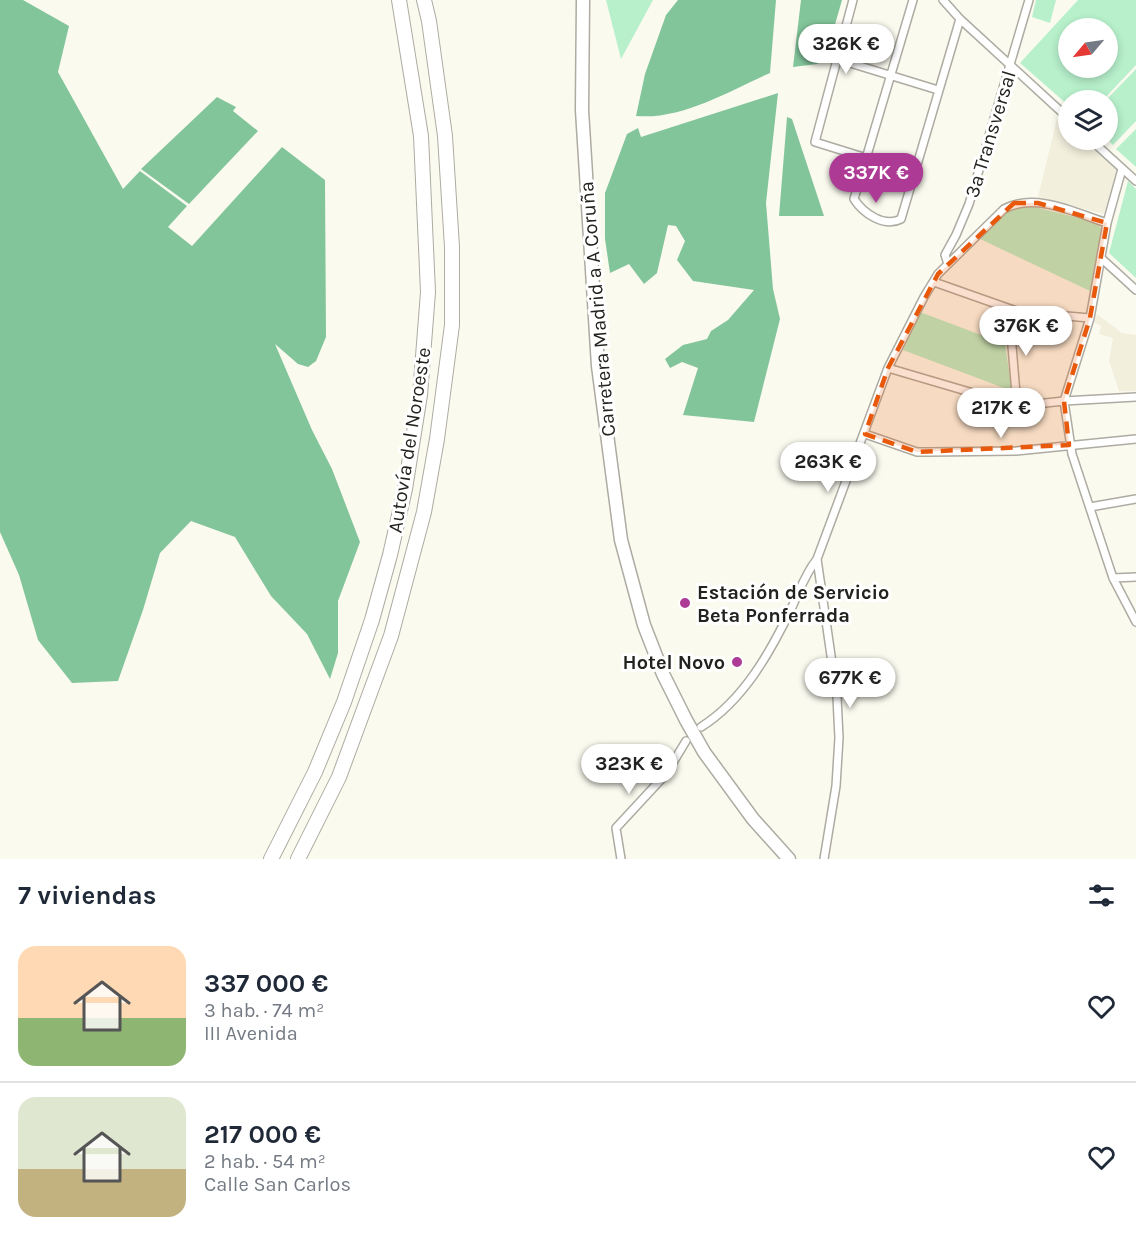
<!DOCTYPE html>
<html lang="es">
<head>
<meta charset="utf-8">
<style>
	:root { --surface:#fff; --page:#f6f6f7; --text:#1f2937; --muted:#747a83; --line:#e0e1e3; --accent:#ad3a94 }
	body { margin:0; font-family:Karla,sans-serif; background:var(--page); color:var(--text); height:100vh; display:flex; flex-direction:column; font-size:22px; white-space:nowrap }
	* { box-sizing:border-box; margin:0 }
	p { font-size:20px; color:var(--muted) }
	.icon { flex:none; width:33px; height:33px; fill:none; stroke:currentColor; stroke-width:2; stroke-linecap:round; stroke-linejoin:round }
	.map { position:relative; height:859px; overflow:hidden }
	.sheet { display:flex; flex-direction:column; background:var(--surface); flex:1 }
	.sheet>* { flex:none }
	.needle { width:39px; rotate:241deg }
	.buttons { position:absolute; left:1058px; top:18px; display:grid; gap:12px }
	.buttons a { display:grid; place-items:center; width:60px; height:60px; border-radius:50%; background:var(--surface); box-shadow:0 3px 9px #0003; font-size:30px }
	.price { position:absolute; translate:-50% -51px; padding:0 14px; border-radius:21px; background:#fff; color:#222; font-size:20px; line-height:39px; filter:drop-shadow(0 2px 3px #0008) }
	.price::after { content:''; position:absolute; left:50%; top:36px; width:18px; height:14px; margin-left:-9px; background:inherit; clip-path:polygon(0 0,100% 0,50% 100%) }
	.price.active { background:var(--accent); color:#fff }
	ul { padding:0; list-style:none }
	li { display:flex; align-items:center; gap:18px; height:150px; padding:0 18px }
	li+li { border-top:2px solid var(--line) }
	li span { display:grid; place-items:center; flex:none; width:168px; height:120px; border-radius:18px; color:#555 }
	li>.icon { margin-inline-start:auto }
	span .icon { width:72px; height:72px; fill:#fffc; stroke-width:1 }
	li b { font-size:26px }
	h2 { display:flex; justify-content:space-between; align-items:center; height:72px; padding:0 18px; font-size:26px }
	.map>svg:first-child { display:block }
	.built { fill:#f2efdd }
	.green { fill:#b7f0cb; fill-rule:evenodd }
	.forest { fill:#83c59b }
	.lines { fill:none; stroke-linecap:round; stroke-linejoin:round }
	.minor-casing { stroke:#adaba2; stroke-width:10 }
	.trunk-casing { stroke:#adaba2; stroke-width:15 }
	.motorway-casing { stroke:#adaba2; stroke-width:16 }
	.minor { stroke:#fff; stroke-width:7 }
	.trunk { stroke:#fff; stroke-width:12 }
	.motorway { stroke:#fff; stroke-width:14 }
	.marked { fill:#e8590c; fill-opacity:0.2; stroke:#e8590c; stroke-width:4.5; stroke-dasharray:12 8; stroke-linejoin:round }
	.poi-dot { fill:#ad3a94; stroke:#fff; stroke-width:2 }
	.labels { text-anchor:middle; stroke-width:6; stroke-linejoin:round; paint-order:stroke }
	.street-label { font-size:20px; fill:#22221e; stroke:#fff }
	.poi-label { font-size:20px; font-weight:bold; fill:#22221e; stroke:#fff; text-anchor:start }
</style>
</head>
<body>
<div class="map">
<svg width="1136" height="859" viewBox="0 0 1136 859">
	<rect width="100%" height="100%" fill="#fbfaef"/>
	<!-- built -->
	<path class="built" d="M1057,119L1068,129V140H1081L1117,169L1104,214L1038,197Z
		M1097,314L1122,333L1136,335V391H1119L1109,361L1113,338L1099,334L1101,326L1094,322Z"/>
	<!-- green -->
	<path class="green" d="M606,0H653L621,59Z
		M1036,0H1056L1050,23L1032,17Z
		M1078,0H1136V65L1103,100H1068V105L1020,63ZM1068,28H1107V68H1068Z
		M1136,69V121L1113,145L1107,139L1106,100Z
		M1136,129V167L1116,149Z
		M1128,181L1136,189V278L1109,253Z
		M1026,205L1079,218L1100,226L1101,229L1090,291L978,238L1007,211Z
		M920,312L1005,344L1012,391L903,350Z"/>
	<!-- forest -->
	<path class="forest" d="M0,0H23L69,26L58,72L123,189L140,171L187,206L168,227L192,246L282,147L325,180L326,337L316,361L308,367L298,364L275,344L312,430L332,469L360,542L338,601V653L330,679L307,634L271,596L235,537L191,521L160,553L143,610L118,681L72,683L38,640L19,575L0,532Z
		M678,0H776L770,73C729,91 682,120 636,116L645,74L666,15Z
		M801,0H842L830,42L838,44L835,54L817,64L793,67Z
		M778,93L766,203L773,289L780,319L754,422L683,415L698,368L682,362L670,368L665,359L683,345L707,339L711,331L728,320L754,290L693,281L677,260L685,241L676,226L668,225L657,273L644,284L629,264L610,273L605,239V193L627,134L638,128L641,137Z
		M217,97L236,107L233,111L258,131L189,204L141,169Z
		M787,117L792,119L824,216H779Z"/>
	<g class="lines">
		<defs>
			<path id="minor" d="M853,0L815,142L915,173
				M913,0L854,199C863,213 884,228 901,219L960,19
				M943,0L960,19L1068,118
				M837,59L938,90
				M1091,140L1136,181
				M1122,169L1107,223L1090,318L1064,401L1072,454L1113,578L1136,622
				M1101,258L1136,290
				M948,264L945,255L956,235L969,204L1029,0
				M934,282L1019,312L1090,318
				M1009,310L1017,406
				M888,368L1017,406L1064,401L1136,397
				M865,434L917,452H928L1016,451L1136,439
				M1090,507L1136,499
				M817,559L837,697L839,738L836,786L824,859
				M1113,578L1136,577
				M701,727C744,700 771,651 792,607C800,590 805,574 817,559L888,368L924,297L938,274L1004,209C1035,192 1076,213 1107,223
				M621,859L616,828L666,774L686,741"/>
			<path id="trunk" d="M583,0L582,110L598,366L621,540L644,625L663,674L686,720L704,752L753,819L789,859"/>
			<path id="motorway" d="M271,859L315,772L344,702L372,620L390,555L405,489L420,395L428,292L421,136L399,0
				M298,859L339,777L391,636L424,512L437,439L452,325V247L445,136L429,21L424,0"/>
		</defs>
		<!-- minor casing -->
		<use href="#minor" class="minor-casing"/>
		<!-- trunk casing -->
		<use href="#trunk" class="trunk-casing"/>
		<!-- motorway casing -->
		<use href="#motorway" class="motorway-casing"/>
		<!-- minor -->
		<use href="#minor" class="minor"/>
		<!-- trunk -->
		<use href="#trunk" class="trunk"/>
		<!-- motorway -->
		<use href="#motorway" class="motorway"/>
	</g>
	<!-- marked area -->
	<path class="marked" d="M1014,203H1038L1107,223L1090,318L1064,401L1069,445L917,452L865,434L888,368L938,274Z"/>
	<!-- markers -->
	<g class="poi-dot">
		<circle cx="685" cy="603" r="6"/>
		<circle cx="737" cy="662" r="6"/>
	</g>
	<g class="labels">
		<!-- street labels -->
		<g class="street-label">
			<text transform="translate(990 134) rotate(-73)" y="7">3ª Transversal</text>
			<text transform="translate(597 309) rotate(-95)" y="7">Carretera Madrid a A Coruña</text>
			<text transform="translate(409 440) rotate(-81)" y="7">Autovía del Noroeste</text>
		</g>
		<!-- poi labels -->
		<g class="poi-label">
			<text x="697" y="599">Estación de Servicio<tspan x="697" dy="23">Beta Ponferrada</tspan></text>
			<text x="725" y="669" text-anchor="end">Hotel Novo</text>
		</g>
	</g>
</svg>
<div class="buttons">
<a><svg class="needle" viewBox="-14 -14 28 28"><path d="M0-13l5 13h-10z" fill="#e53935"/><path d="M0 13l5-13h-10z" fill="#747a83"/></svg></a>
<a><svg class="icon" aria-label="layers" viewBox="0 0 24 24"><path d="M12 4l9 5-9 5-9-5zM3 14l9 5 9-5"/></svg></a>
</div>
<b class="price" style="left:846px;top:75px">326K €</b>
<b class="price active" style="left:876px;top:204px">337K €</b>
<b class="price" style="left:1026px;top:357px">376K €</b>
<b class="price" style="left:1001px;top:439px">217K €</b>
<b class="price" style="left:828px;top:493px">263K €</b>
<b class="price" style="left:850px;top:709px">677K €</b>
<b class="price" style="left:629px;top:795px">323K €</b>
</div>
<section class="sheet">
<h2>7 viviendas<svg class="icon" aria-label="filters" viewBox="0 0 24 24"><path d="M4 7h16M4 17h16"/><circle cx="9" cy="7" r="2"/><circle cx="15" cy="17" r="2"/></svg></h2>
<ul>
<li><span style="background:linear-gradient(#ffd9b3 60%,#8fb573 0)"><svg class="icon" aria-label="home" viewBox="0 0 24 24"><path d="M3 11l9-7 9 7M6 9v11h12V9"/></svg></span><div><b>337 000 €</b><p>3 hab. · 74 m²</p><p>III Avenida</p></div><svg class="icon" aria-label="heart" viewBox="0 0 24 24"><path d="M12 20l-8-8c-3-5 5-10 8-4 3-6 11-1 8 4z"/></svg></li>
<li><span style="background:linear-gradient(#dfe7d0 60%,#c2b280 0)"><svg class="icon" aria-label="home" viewBox="0 0 24 24"><path d="M3 11l9-7 9 7M6 9v11h12V9"/></svg></span><div><b>217 000 €</b><p>2 hab. · 54 m²</p><p>Calle San Carlos</p></div><svg class="icon" aria-label="heart" viewBox="0 0 24 24"><path d="M12 20l-8-8c-3-5 5-10 8-4 3-6 11-1 8 4z"/></svg></li>
</ul>
</section>
</body>
</html>
